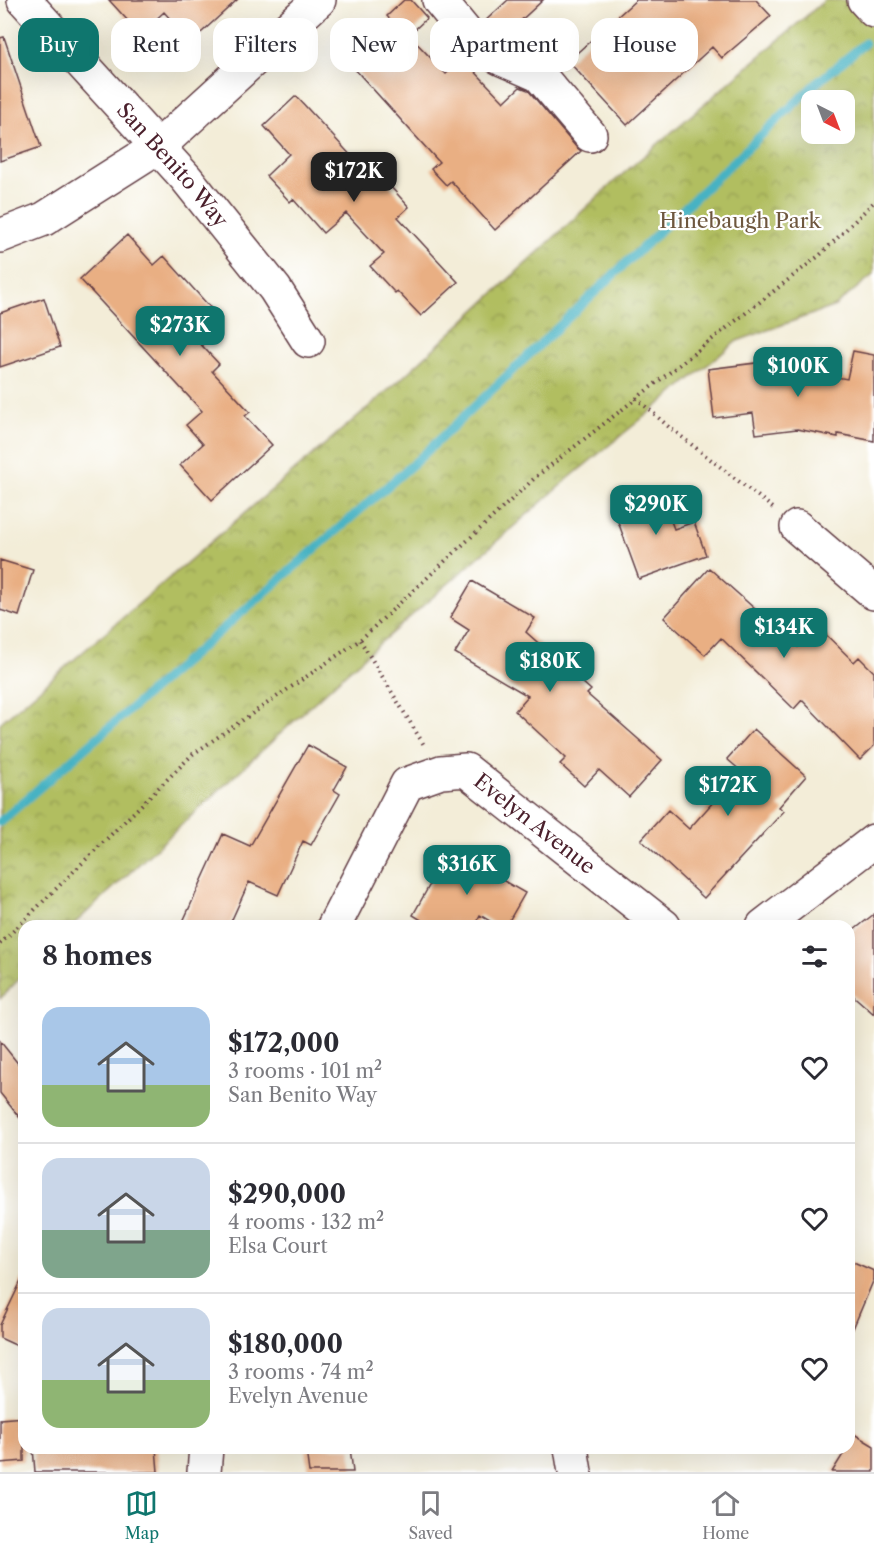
<!DOCTYPE html>
<html lang="en">
<head>
<meta charset="utf-8">
<style>
	:root { --surface:#fff; --page:#f2f2f3; --text:#2b2b33; --muted:#7c7c81; --line:#e1e1e2; --accent:#0f766e }
	body { margin:0; font-family:"Libre Caslon Text",serif; background:var(--page); color:var(--text); height:100vh; display:flex; flex-direction:column; font-size:22px; white-space:nowrap }
	* { box-sizing:border-box; margin:0 }
	p { font-size:20px; color:var(--muted) }
	.icon { flex:none; width:33px; height:33px; fill:none; stroke:currentColor; stroke-width:2; stroke-linecap:round; stroke-linejoin:round }
	.map { position:relative; flex:1; overflow:hidden }
	.sheet { position:absolute; left:18px; top:920px; width:837px; height:534px; display:flex; flex-direction:column; background:var(--surface); border-radius:18px; box-shadow:0 6px 24px #0002 }
	.sheet>* { flex:none }
	.hud { position:absolute; left:18px; top:18px; width:838px; height:54px; display:flex; gap:12px }
	.needle { width:39px; rotate:138deg }
	.tools { position:absolute; left:801px; top:90px; display:grid; gap:12px }
	.tools a { display:grid; place-items:center; width:54px; height:54px; border-radius:12px; background:var(--surface); box-shadow:0 6px 24px #0002; font-size:30px }
	.price { position:absolute; translate:-50% -51px; padding:0 14px; border-radius:12px; background:var(--accent); color:#fff; font-size:20px; line-height:39px; filter:drop-shadow(0 2px 3px #0008) }
	.price::after { content:''; position:absolute; left:50%; top:36px; width:18px; height:14px; margin-left:-9px; background:inherit; clip-path:polygon(0 0,100% 0,50% 100%) }
	.price.current { background:#222; color:#fff }
	ul { padding:0; list-style:none }
	li { display:flex; align-items:center; gap:18px; height:150px; padding:0 24px }
	li+li { border-top:2px solid var(--line) }
	li span { display:grid; place-items:center; flex:none; width:168px; height:120px; border-radius:18px; color:#555 }
	li>.icon { margin-inline-start:auto }
	span .icon { width:72px; height:72px; fill:#fffc; stroke-width:1 }
	li b { font-size:26px }
	h2 { display:flex; justify-content:space-between; align-items:center; height:72px; padding:0 24px; font-size:26px }
	.pill { padding:0 21px; border-radius:18px; background:var(--surface); box-shadow:0 6px 24px #0002; font-size:21px; line-height:54px }
	.pill.current { background:var(--accent); color:#fff }
	.menu { display:flex; justify-content:space-around; align-items:center; height:84px; border-top:2px solid var(--line); background:var(--surface); font-size:16px; color:var(--muted) }
	.menu a { display:grid; justify-items:center; gap:3px }
	.menu .current { color:var(--accent) }
	.map>svg:first-child { display:block }
	.park { fill:url(#park-crowns); stroke:#7e6e46; stroke-width:1.5; fill-rule:evenodd }
	.lines { fill:none; stroke-linecap:round; stroke-linejoin:round }
	.stream { stroke:#46b2c3; stroke-width:9 }
	.building { fill:#e9af83 }
	.minor-casing { stroke:#633e45; stroke-width:36 }
	.path { stroke:#633e45; stroke-width:4; stroke-dasharray:1.5 4.5; stroke-linecap:butt }
	.minor { stroke:#fff; stroke-width:33 }
	.labels { text-anchor:middle; stroke-width:4.5; stroke-linejoin:round; paint-order:stroke }
	.street-label { font-size:21px; fill:#4a1f2b; stroke:#fff }
	.park-label { font-size:21px; fill:#6e573e; stroke:#fff }
</style>
</head>
<body>
<div class="map">
<svg width="874" height="1472" viewBox="0 0 874 1472">
	<defs>
		<pattern id="park-crowns" width="20" height="18" patternUnits="userSpaceOnUse" patternTransform="scale(1.5)"><rect width="20" height="18" fill="#b1be60"/><path d="M2 6a3 3 0 1 1 6 0M12 15a3 3 0 1 1 6 0" fill="none" stroke="#929a4f"/></pattern>
	</defs>
	<rect width="100%" height="100%" fill="#fff"/>
	<filter id="ink" filterUnits="userSpaceOnUse"><feTurbulence type="fractalNoise" baseFrequency=".0167" numOctaves="2"/><feDisplacementMap in="SourceGraphic" scale="12" xChannelSelector="R" yChannelSelector="G"/><feConvolveMatrix kernelMatrix="1 2 1 2 8 2 1 2 1" color-interpolation-filters="sRGB"/></filter>
	<filter id="wash" filterUnits="userSpaceOnUse"><feTurbulence type="fractalNoise" baseFrequency=".008" numOctaves="4" result="noise"/><feDisplacementMap in="SourceGraphic" scale="24" xChannelSelector="R" yChannelSelector="G"/><feGaussianBlur stdDeviation="1.35" result="paint"/><feColorMatrix in="noise" values="0 0 0 0 0 0 0 0 0 0 0 0 0 0 0 0 0 1.4 0 .05"/><feComposite in="paint" operator="in"/></filter>
	<g filter="url(#wash)">
		<rect width="100%" height="100%" fill="#f3edd8"/>
		<!-- park -->
		<path class="park" d="M825,0H874V274L835,306L737,341L569,478L346,673L73,925L24,926V974L0,999V723L401,379L616,180ZM812,100H844V134H812Z"/>
		<g class="lines">
			<!-- stream -->
			<path class="stream" d="M0,822L420,458L812,87L865,43"/>
		</g>
		<g id="blocks">
			<!-- building -->
			<path class="building" d="M109,0H237L191,42L164,12L140,34Z
				M404,0H411L427,18L409,35L446,74L463,59L504,102L520,87L528,90L576,147L581,151L495,230L451,181L446,185L431,169L439,162L352,66L396,26L387,16Z
				M508,0H543L502,38L490,31L483,23Z
				M636,0H756L771,16L722,58L712,47L627,125L568,61Z
				M4,37L41,147L0,161V38Z
				M296,96L355,160L361,154L409,207L398,217L458,282L421,316L397,291L395,293L370,266L384,254L346,213L323,233L293,199L290,202L266,176L289,154L264,126Z
				M127,235L154,265L164,256L217,315L194,337L219,364L212,371L250,412L245,416L272,445L212,500L180,465L203,444L186,425L202,411L80,279Z
				M44,298L60,347L0,367V313Z
				M853,351L874,355V441L838,434V437L797,429L756,434L753,413L714,418L708,369L780,360L781,367L847,379Z
				M660,491L674,529L694,522L706,555L639,579L613,508Z
				M0,560L33,570L19,616L0,610Z
				M709,568L774,626L775,625L798,647L817,626L854,662L859,657L874,672V746L860,760L802,700L794,709L721,638L705,655L664,618Z
				M472,581L535,618L526,632L591,690L587,694L662,760L629,797L599,770L584,786L560,764L566,758L515,711L528,696L455,653L469,630L450,618Z
				M754,729L806,776L779,807L784,811L704,898L641,840L668,810L689,829L741,771L727,759Z
				M308,745L347,767L334,790L340,794L311,845L303,841L278,895L249,882L229,926H181L223,834L250,846Z
				M449,850L525,893L506,926H498L480,915L474,926H431L413,915Z
				M874,914V1014L849,992V934Z
				M0,1041L24,1071V1123L0,1093Z
				M849,1260L874,1271V1279L849,1338Z
				M24,1275V1349L0,1338V1325Z
				M24,1417V1461L0,1463V1419Z
				M849,1431L874,1446V1472H832L847,1448H849Z
				M33,1448H156L158,1472H35Z
				M323,1448H350L353,1472H309L306,1450Z"/>
		</g>
	</g>
	<g filter="url(#ink)">
		<use href="#blocks" fill-opacity="0" stroke="#633e45" stroke-width="1.5"/>
		<g class="lines">
			<defs>
				<g id="minor">
					<path id="s1" d="M24,0L186,178L275,289L308,341"/>
					<path d="M439,0L476,45L502,59L539,75L590,135"/>
					<path d="M864,0L874,11"/>
					<path d="M0,236L44,219L159,146L319,0"/>
					<path d="M797,527L874,593"/>
					<path id="s2" d="M334,926L407,784L441,772L466,770L664,926"/>
					<path d="M763,926L874,841"/>
					<path d="M571,1448L575,1472"/>
					<path d="M204,1472L206,1448"/>
				</g>
			</defs>
			<!-- minor casing -->
			<use href="#minor" class="minor-casing"/>
			<!-- path -->
			<path class="path" d="M636,398L669,427L773,508
				M360,640L424,745
				M0,944L193,754L360,640L537,476L820,255L874,202"/>
			<!-- minor -->
			<use href="#minor" class="minor"/>
		</g>
	</g>
	<g class="labels">
		<!-- street labels -->
		<g class="street-label">
			<text dy="7" stroke="none"><textPath href="#s1" startOffset="222">San Benito Way</textPath></text>
			<text dy="7" stroke="none"><textPath href="#s2" startOffset="308">Evelyn Avenue</textPath></text>
		</g>
		<!-- park labels -->
		<g class="park-label">
			<text x="740" y="228">Hinebaugh Park</text>
		</g>
	</g>
</svg>
<div class="tools">
<a><svg class="needle" viewBox="-14 -14 28 28"><path d="M0-13l5 13h-10z" fill="#e53935"/><path d="M0 13l5-13h-10z" fill="#7c7c81"/></svg></a>
</div>
<b class="price current" style="left:354px;top:203px">$172K</b>
<b class="price" style="left:180px;top:357px">$273K</b>
<b class="price" style="left:798px;top:398px">$100K</b>
<b class="price" style="left:656px;top:536px">$290K</b>
<b class="price" style="left:784px;top:659px">$134K</b>
<b class="price" style="left:550px;top:693px">$180K</b>
<b class="price" style="left:728px;top:817px">$172K</b>
<b class="price" style="left:467px;top:896px">$316K</b>
<div class="hud">
<a class="pill current">Buy</a>
<a class="pill">Rent</a>
<a class="pill">Filters</a>
<a class="pill">New</a>
<a class="pill">Apartment</a>
<a class="pill">House</a>
</div>
<section class="sheet">
<h2>8 homes<svg class="icon" aria-label="filters" viewBox="0 0 24 24"><path d="M4 7h16M4 17h16"/><circle cx="9" cy="7" r="2"/><circle cx="15" cy="17" r="2"/></svg></h2>
<ul>
<li><span style="background:linear-gradient(#a9c7e8 65%,#8fb573 0)"><svg class="icon" aria-label="home" viewBox="0 0 24 24"><path d="M3 11l9-7 9 7M6 9v11h12V9"/></svg></span><div><b>$172,000</b><p>3 rooms · 101 m²</p><p>San Benito Way</p></div><svg class="icon" aria-label="heart" viewBox="0 0 24 24"><path d="M12 20l-8-8c-3-5 5-10 8-4 3-6 11-1 8 4z"/></svg></li>
<li><span style="background:linear-gradient(#c9d6e8 60%,#7fa58c 0)"><svg class="icon" aria-label="home" viewBox="0 0 24 24"><path d="M3 11l9-7 9 7M6 9v11h12V9"/></svg></span><div><b>$290,000</b><p>4 rooms · 132 m²</p><p>Elsa Court</p></div><svg class="icon" aria-label="heart" viewBox="0 0 24 24"><path d="M12 20l-8-8c-3-5 5-10 8-4 3-6 11-1 8 4z"/></svg></li>
<li><span style="background:linear-gradient(#c9d6e8 60%,#8fb573 0)"><svg class="icon" aria-label="home" viewBox="0 0 24 24"><path d="M3 11l9-7 9 7M6 9v11h12V9"/></svg></span><div><b>$180,000</b><p>3 rooms · 74 m²</p><p>Evelyn Avenue</p></div><svg class="icon" aria-label="heart" viewBox="0 0 24 24"><path d="M12 20l-8-8c-3-5 5-10 8-4 3-6 11-1 8 4z"/></svg></li>
</ul>
</section>
</div>
<nav class="menu">
<a class="current"><svg class="icon" aria-label="map" viewBox="0 0 24 24"><path d="M3 6l6-2 6 2 6-2v14l-6 2-6-2-6 2zM9 4v14M15 6v14"/></svg>Map</a>
<a><svg class="icon" aria-label="saved" viewBox="0 0 24 24"><path d="M7 4h10v16l-5-4-5 4z"/></svg>Saved</a>
<a><svg class="icon" aria-label="home" viewBox="0 0 24 24"><path d="M3 11l9-7 9 7M6 9v11h12V9"/></svg>Home</a>
</nav>
</body>
</html>
